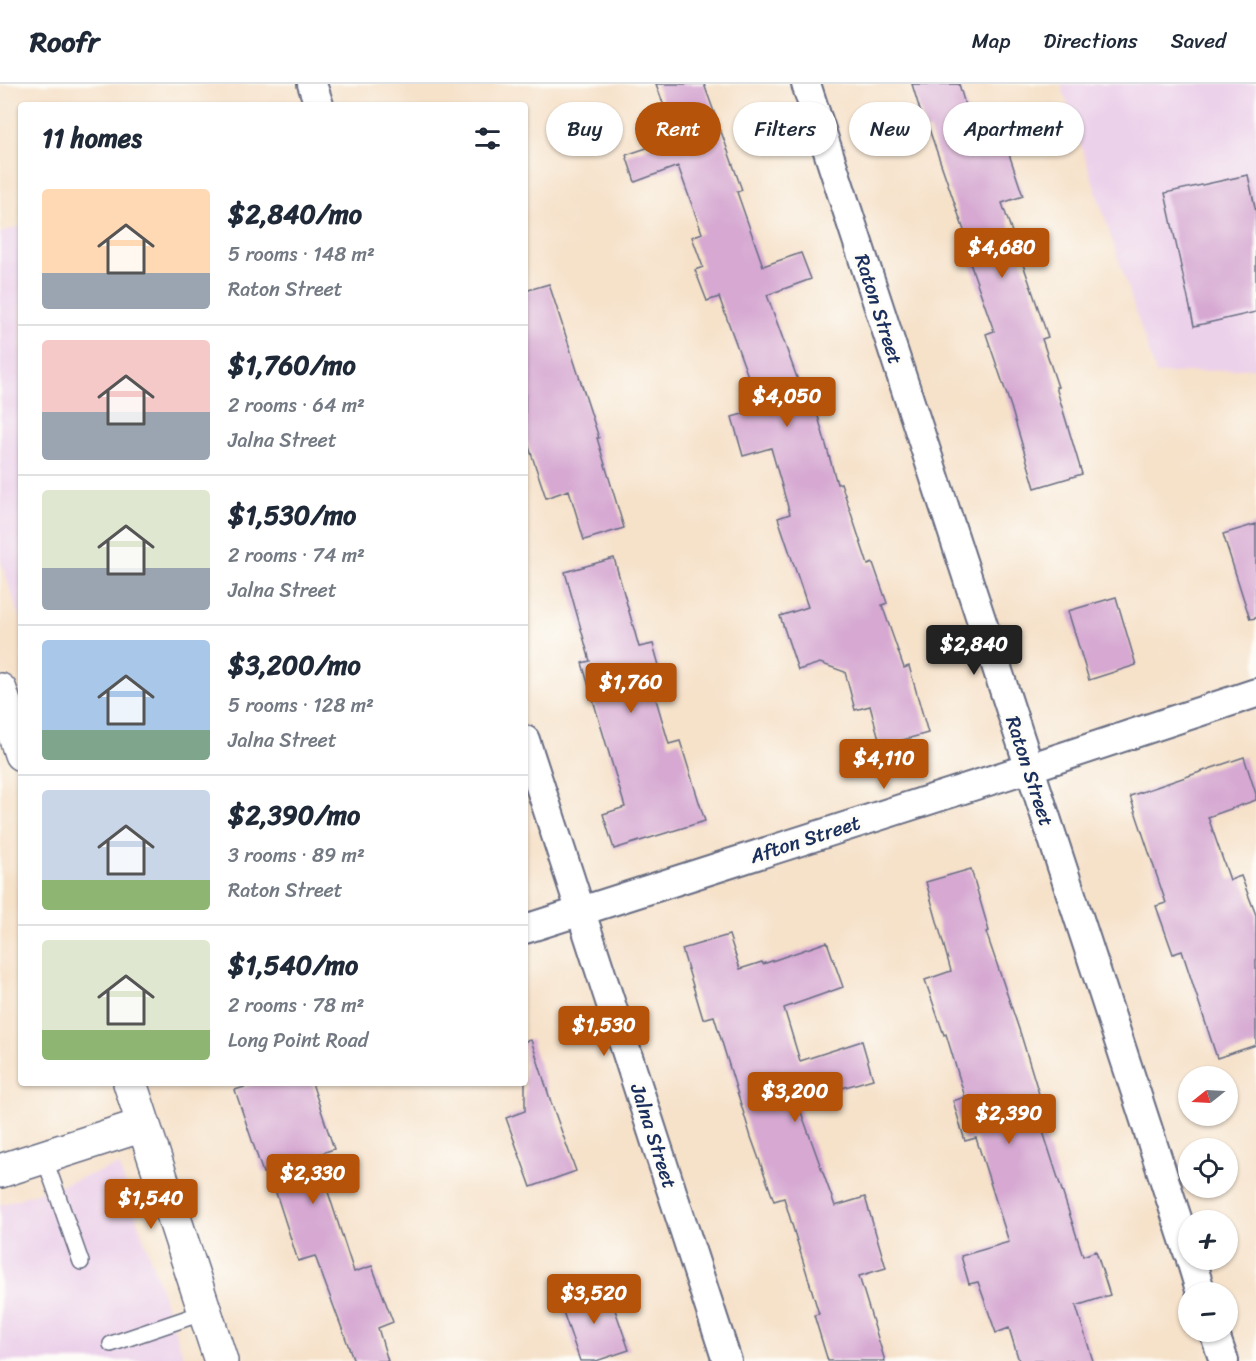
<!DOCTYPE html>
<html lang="en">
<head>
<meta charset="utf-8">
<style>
	:root { --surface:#fff; --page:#f2f2f3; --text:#1f2937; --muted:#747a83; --line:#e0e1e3; --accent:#b45309 }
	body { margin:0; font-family:Sriracha,sans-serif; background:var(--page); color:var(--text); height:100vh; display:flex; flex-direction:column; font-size:22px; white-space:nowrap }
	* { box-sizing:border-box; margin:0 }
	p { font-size:20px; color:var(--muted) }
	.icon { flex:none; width:33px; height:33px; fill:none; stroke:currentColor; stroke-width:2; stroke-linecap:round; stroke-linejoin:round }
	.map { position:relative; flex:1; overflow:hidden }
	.drawer { position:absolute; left:18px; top:18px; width:510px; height:984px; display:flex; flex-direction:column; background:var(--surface); border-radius:6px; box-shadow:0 2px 4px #0004 }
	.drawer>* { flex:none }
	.hud { position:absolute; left:546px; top:18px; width:570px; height:54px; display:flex; gap:12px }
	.needle { width:39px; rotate:252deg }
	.buttons { position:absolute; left:1178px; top:982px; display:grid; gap:12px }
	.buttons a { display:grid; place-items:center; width:60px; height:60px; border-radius:50%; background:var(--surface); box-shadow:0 2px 4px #0004; font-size:30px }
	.price { position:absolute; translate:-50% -51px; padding:0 14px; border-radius:6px; background:var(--accent); color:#fff; font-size:20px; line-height:39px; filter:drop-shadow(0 2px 3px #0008) }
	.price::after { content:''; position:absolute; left:50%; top:36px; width:18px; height:14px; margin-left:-9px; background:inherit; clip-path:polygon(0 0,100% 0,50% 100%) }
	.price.active { background:#222; color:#fff }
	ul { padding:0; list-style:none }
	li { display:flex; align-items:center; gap:18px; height:150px; padding:0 24px }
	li+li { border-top:2px solid var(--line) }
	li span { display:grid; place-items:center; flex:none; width:168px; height:120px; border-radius:6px; color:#555 }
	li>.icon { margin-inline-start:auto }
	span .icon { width:72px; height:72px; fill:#fffc; stroke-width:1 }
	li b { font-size:26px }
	h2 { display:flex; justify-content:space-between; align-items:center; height:72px; padding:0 24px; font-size:26px }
	.tag { padding:0 21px; border-radius:27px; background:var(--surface); box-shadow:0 2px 4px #0004; font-size:21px; line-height:54px }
	.tag.active { background:var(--accent); color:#fff }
	header { display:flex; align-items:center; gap:36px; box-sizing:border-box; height:84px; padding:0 30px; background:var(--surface); border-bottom:2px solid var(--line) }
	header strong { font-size:28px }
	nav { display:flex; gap:33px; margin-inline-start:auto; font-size:21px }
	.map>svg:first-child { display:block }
	.built { fill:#ecd1ea }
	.building { fill:#d6a8d2 }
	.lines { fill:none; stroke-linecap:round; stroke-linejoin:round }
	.lane-casing { stroke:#686d83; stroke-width:18 }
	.street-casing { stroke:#686d83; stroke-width:32 }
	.secondary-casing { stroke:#686d83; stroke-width:36 }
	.lane { stroke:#fff; stroke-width:15 }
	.street { stroke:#fff; stroke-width:28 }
	.secondary { stroke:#fff; stroke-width:33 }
	.labels { text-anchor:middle; stroke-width:6; stroke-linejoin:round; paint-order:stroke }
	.street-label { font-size:20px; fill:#1b2f5e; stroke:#fdfcf7 }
</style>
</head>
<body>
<header>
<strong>Roofr</strong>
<nav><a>Map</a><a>Directions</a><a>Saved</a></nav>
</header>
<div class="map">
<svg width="1256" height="1277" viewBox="0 0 1256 1277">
	<rect width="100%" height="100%" fill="#fdfcf7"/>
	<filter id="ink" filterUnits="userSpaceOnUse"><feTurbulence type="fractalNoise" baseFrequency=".0167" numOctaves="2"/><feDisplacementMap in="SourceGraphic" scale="12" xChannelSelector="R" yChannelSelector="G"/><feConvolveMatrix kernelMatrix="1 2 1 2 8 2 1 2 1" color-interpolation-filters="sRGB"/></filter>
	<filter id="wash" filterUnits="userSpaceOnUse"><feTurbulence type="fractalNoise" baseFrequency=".008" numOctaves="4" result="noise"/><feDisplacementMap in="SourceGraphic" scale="24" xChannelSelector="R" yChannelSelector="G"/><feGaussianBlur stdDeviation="1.35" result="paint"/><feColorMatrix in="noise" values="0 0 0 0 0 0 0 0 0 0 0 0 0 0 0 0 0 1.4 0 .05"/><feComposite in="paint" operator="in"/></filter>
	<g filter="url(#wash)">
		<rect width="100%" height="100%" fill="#f6e1c9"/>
		<!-- built -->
		<path class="built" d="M1061,0H1256V284L1156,290Z
			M21,142V537L0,475V149Z
			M119,1081L185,1277H0V1121Z"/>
		<g id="blocks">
			<!-- building -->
			<path class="building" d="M656,0H704L742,106L737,108L763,182L801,169L811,195L767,211L804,313L812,311L837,400L841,399L868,481L873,479L887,519L882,521L904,584L909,582L928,649L881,662L870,622L855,626L845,588L820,579L798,586L780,532L808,523L778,434L790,430L771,364L743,372L732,333L760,325L719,213L707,217L695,186L703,183L692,153L702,149L678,82L635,98L626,71L676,54Z
				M912,0H959L976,58L1002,49L1023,112L1002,119L1048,253L1042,255L1058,303H1056L1082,390L1035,404L1011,323L986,250L994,247L965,165L970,164L929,45L926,46Z
				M1248,91L1256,128V228L1194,242L1165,109Z
				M549,200L599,354H597L624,444L584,456L569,406L546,414L525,351V207Z
				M1256,440V534L1250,535L1223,450Z
				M614,474L639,563L653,560L660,585L648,588L669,660L680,657L705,737L614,765L603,730L625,723L582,579L590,577L565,488Z
				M1116,513L1136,581L1089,596L1068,527Z
				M1244,673L1256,710V716L1208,733L1230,796L1241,792L1256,831V961L1217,974L1182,867L1173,870L1156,822L1166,819L1130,712Z
				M971,785L989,847L986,848L1021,951L1046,1033L1039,1035L1083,1172L1096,1167L1110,1211L1076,1222L1093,1277H1019L1009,1244L996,1249L978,1198L969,1200L961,1172L1009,1158L976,1054L965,1057L953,1017L965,1013L946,950L944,951L925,896L951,887L926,798Z
				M729,851L740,885L762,878L763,880L827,858L843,903L784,924L800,977L862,957L873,995L797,1017L835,1122L865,1113L886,1184L859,1192L885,1277H828L814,1231L819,1230L784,1114L774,1117L751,1053L714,932L703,935L682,865Z
				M531,956L551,1018L576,1087L531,1103L506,1034L525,1027V957Z
				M257,999H312L334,1065L316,1071L354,1188L372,1182L393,1238L378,1244L388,1277H354L315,1172L298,1177L269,1087L263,1089L235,1006Z
				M606,1200L629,1266L596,1277H580L559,1216Z"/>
		</g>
	</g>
	<g filter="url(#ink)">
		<use href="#blocks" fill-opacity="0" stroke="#686d83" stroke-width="1.5"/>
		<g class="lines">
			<defs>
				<path id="lane" d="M44,1073L81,1178
					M111,1260L205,1228"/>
				<path id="street" d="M312,0L319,21
					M806,0L1188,1168
					M525,656L727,1277
					M525,845L1029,684L1256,609
					M1191,1176L1201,1209
					M1214,1248L1224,1277"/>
				<path id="secondary" d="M0,606L21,670
					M130,999L221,1277
					M0,1087L143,1041"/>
			</defs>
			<!-- lane casing -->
			<use href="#lane" class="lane-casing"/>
			<!-- street casing -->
			<use href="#street" class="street-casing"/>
			<!-- secondary casing -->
			<use href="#secondary" class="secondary-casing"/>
			<!-- lane -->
			<use href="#lane" class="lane"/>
			<!-- street -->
			<use href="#street" class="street"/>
			<!-- secondary -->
			<use href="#secondary" class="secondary"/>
		</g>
	</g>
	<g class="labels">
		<!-- street labels -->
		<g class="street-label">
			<text transform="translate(879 225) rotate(72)" y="7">Raton Street</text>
			<text transform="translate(1030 687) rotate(72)" y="7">Raton Street</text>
			<text transform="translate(805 755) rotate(-18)" y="7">Afton Street</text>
			<text transform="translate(654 1052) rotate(72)" y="7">Jalna Street</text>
		</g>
	</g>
</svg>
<div class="buttons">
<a><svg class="needle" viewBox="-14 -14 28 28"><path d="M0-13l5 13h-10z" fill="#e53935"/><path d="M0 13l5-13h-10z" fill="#747a83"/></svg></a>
<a><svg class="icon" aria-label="locate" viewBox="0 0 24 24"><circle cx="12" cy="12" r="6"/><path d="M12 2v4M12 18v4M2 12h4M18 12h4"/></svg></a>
<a>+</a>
<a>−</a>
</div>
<b class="price" style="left:1002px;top:195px">$4,680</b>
<b class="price" style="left:787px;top:344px">$4,050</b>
<b class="price active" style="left:974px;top:592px">$2,840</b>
<b class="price" style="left:631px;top:630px">$1,760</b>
<b class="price" style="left:884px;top:706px">$4,110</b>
<b class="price" style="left:604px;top:973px">$1,530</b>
<b class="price" style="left:795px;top:1039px">$3,200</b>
<b class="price" style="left:1009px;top:1061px">$2,390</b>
<b class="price" style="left:313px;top:1121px">$2,330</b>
<b class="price" style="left:151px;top:1146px">$1,540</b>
<b class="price" style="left:594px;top:1241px">$3,520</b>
<div class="hud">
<a class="tag">Buy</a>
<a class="tag active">Rent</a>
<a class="tag">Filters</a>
<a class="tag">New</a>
<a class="tag">Apartment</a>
</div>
<section class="drawer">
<h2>11 homes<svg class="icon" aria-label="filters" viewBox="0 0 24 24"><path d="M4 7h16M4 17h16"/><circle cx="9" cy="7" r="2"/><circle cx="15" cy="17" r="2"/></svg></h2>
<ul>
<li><span style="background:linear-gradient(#ffd9b3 70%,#9aa5b1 0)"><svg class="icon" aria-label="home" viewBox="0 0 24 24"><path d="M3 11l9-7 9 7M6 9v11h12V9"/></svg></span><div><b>$2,840/mo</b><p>5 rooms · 148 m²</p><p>Raton Street</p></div></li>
<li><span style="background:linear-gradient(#f6c9c9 60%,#9aa5b1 0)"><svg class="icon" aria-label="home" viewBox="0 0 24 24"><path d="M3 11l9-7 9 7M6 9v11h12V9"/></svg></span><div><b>$1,760/mo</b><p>2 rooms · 64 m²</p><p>Jalna Street</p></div></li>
<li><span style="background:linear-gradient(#dfe7d0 65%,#9aa5b1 0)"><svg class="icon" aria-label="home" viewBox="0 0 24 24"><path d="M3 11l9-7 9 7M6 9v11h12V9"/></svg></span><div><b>$1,530/mo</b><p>2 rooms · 74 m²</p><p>Jalna Street</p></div></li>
<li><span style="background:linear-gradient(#a9c7e8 75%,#7fa58c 0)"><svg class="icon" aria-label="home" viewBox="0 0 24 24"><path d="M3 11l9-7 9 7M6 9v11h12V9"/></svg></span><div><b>$3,200/mo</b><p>5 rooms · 128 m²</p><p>Jalna Street</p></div></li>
<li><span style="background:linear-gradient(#c9d6e8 75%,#8fb573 0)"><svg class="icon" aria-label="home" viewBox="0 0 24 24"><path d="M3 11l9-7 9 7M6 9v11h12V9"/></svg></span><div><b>$2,390/mo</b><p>3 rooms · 89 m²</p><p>Raton Street</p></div></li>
<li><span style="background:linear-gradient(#dfe7d0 75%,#8fb573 0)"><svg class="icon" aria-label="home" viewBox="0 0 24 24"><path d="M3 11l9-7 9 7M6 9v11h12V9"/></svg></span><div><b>$1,540/mo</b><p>2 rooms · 78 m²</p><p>Long Point Road</p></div></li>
</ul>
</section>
</div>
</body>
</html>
